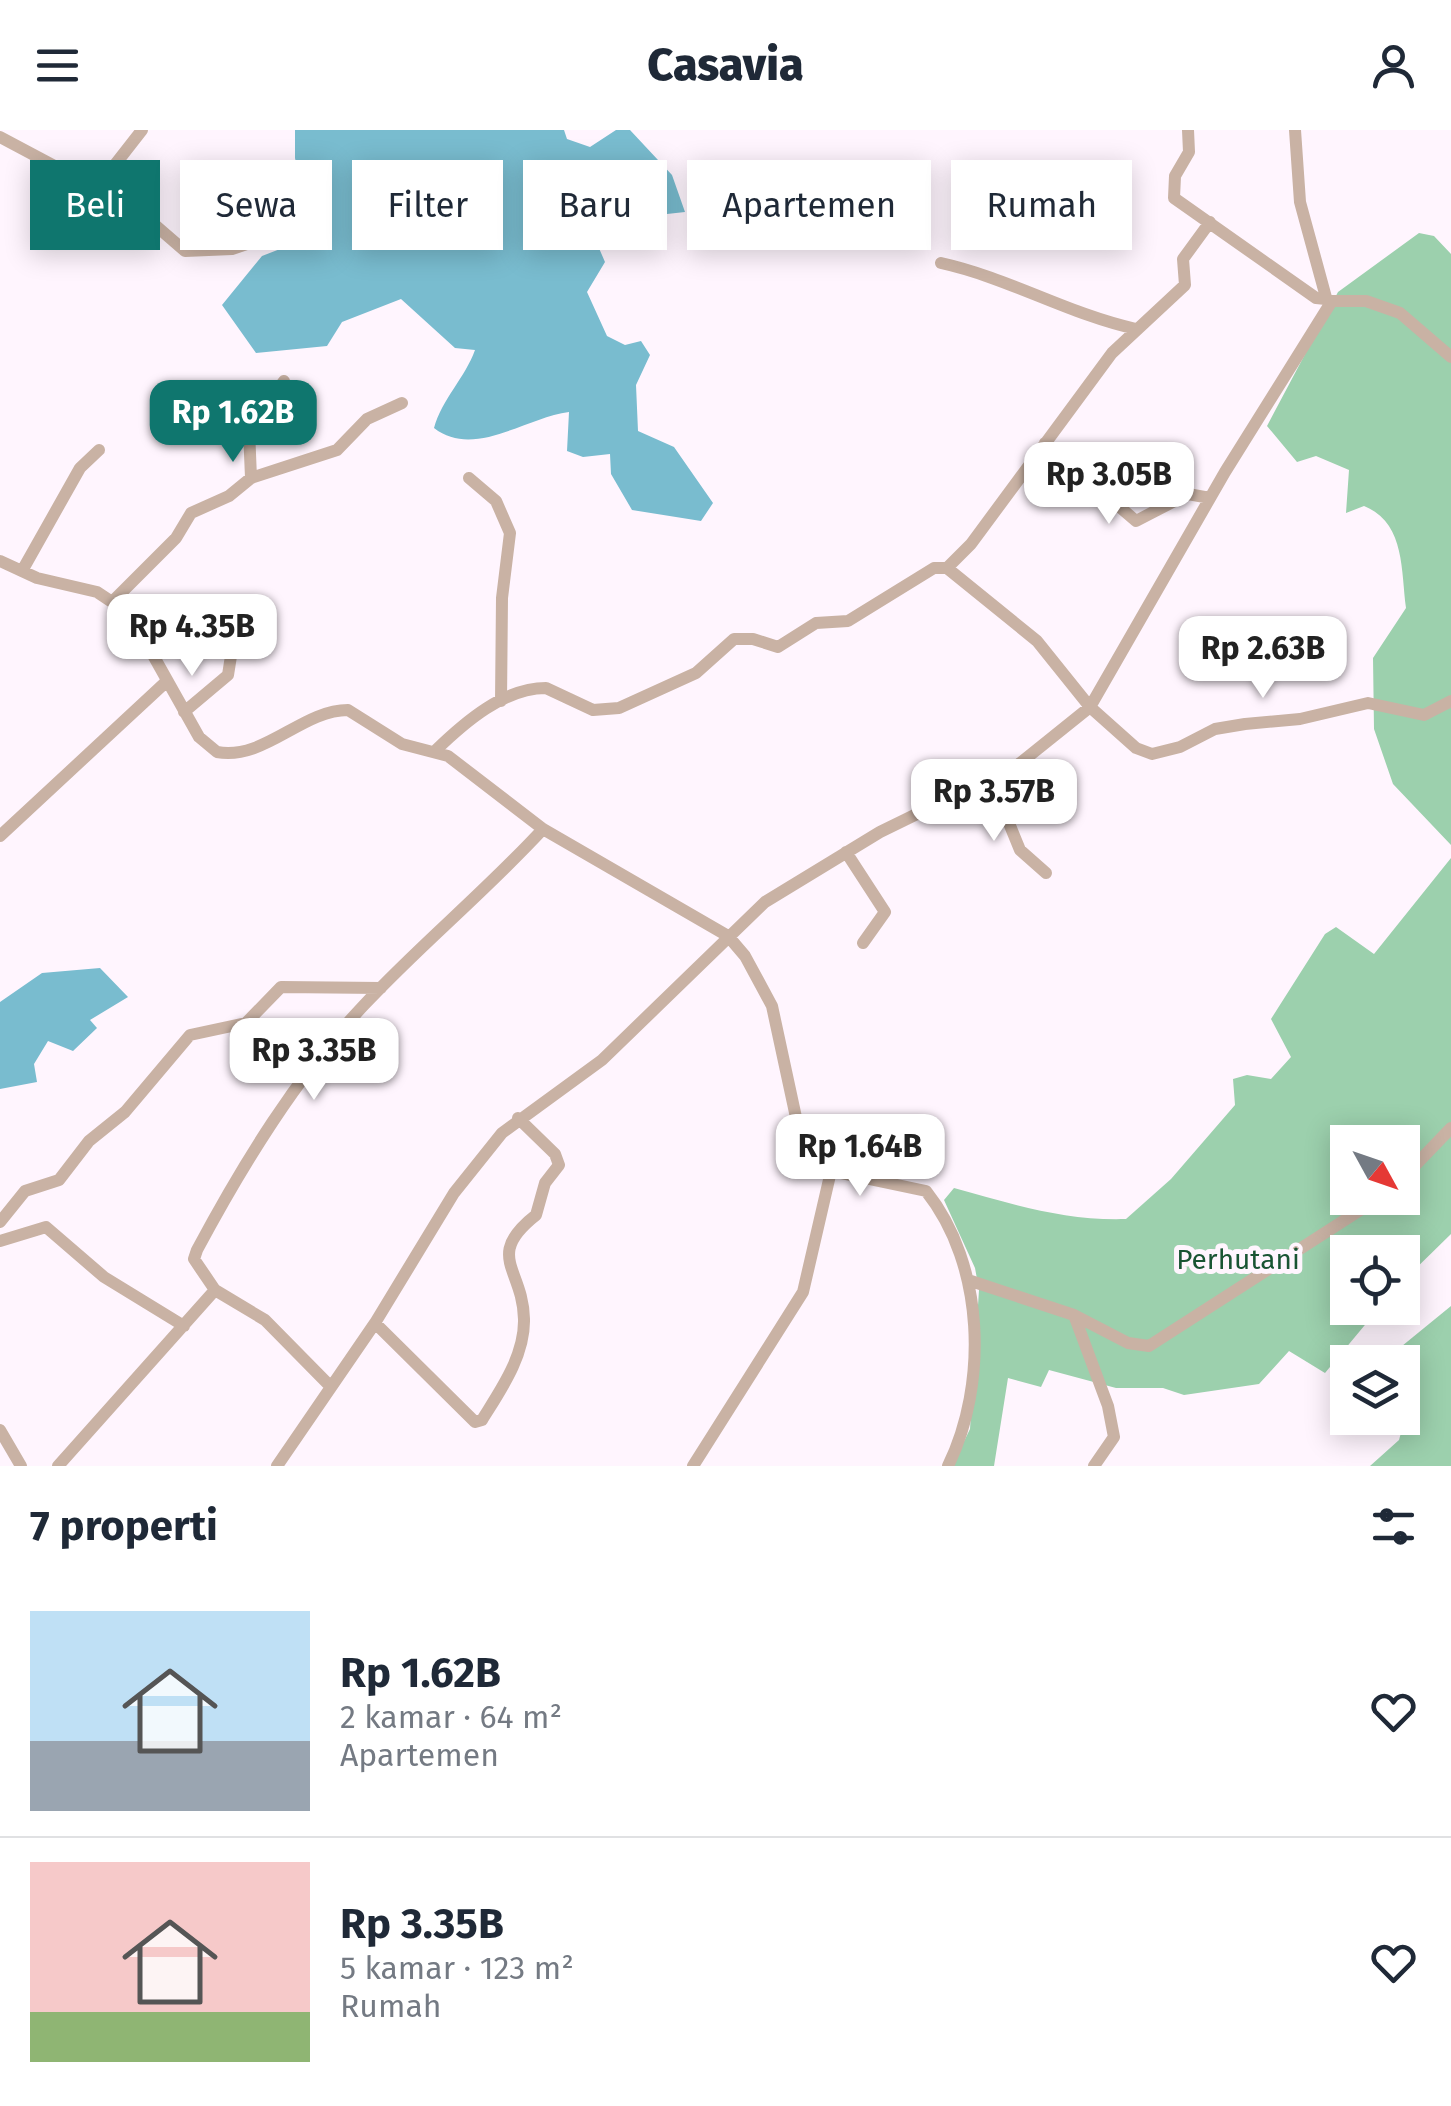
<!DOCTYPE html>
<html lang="id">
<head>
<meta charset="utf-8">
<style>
	:root { --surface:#fff; --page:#f2f2f3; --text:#1f2937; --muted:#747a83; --line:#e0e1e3; --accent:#0f766e }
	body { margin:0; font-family:"Fira Sans",sans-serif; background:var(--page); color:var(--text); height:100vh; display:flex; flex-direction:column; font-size:38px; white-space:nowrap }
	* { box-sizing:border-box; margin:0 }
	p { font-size:32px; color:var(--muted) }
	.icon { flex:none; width:55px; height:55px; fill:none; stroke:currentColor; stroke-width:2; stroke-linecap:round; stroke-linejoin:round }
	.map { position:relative; height:1336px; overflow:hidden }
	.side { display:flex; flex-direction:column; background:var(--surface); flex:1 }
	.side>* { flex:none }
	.banner { position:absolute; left:30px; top:30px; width:1392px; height:90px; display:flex; gap:20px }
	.needle { width:65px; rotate:130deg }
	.controls { position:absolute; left:1330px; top:995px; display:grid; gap:20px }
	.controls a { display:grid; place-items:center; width:90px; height:90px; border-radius:0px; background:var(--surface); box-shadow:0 5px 25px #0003; font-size:50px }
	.price { position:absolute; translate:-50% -85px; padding:0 22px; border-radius:20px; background:#fff; color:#222; font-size:32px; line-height:65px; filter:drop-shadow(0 2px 5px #0008) }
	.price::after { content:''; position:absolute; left:50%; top:60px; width:30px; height:22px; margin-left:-15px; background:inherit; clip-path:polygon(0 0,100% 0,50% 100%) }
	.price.current { background:var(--accent); color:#fff }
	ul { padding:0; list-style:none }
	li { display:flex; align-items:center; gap:30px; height:250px; padding:0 30px }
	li+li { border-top:2px solid var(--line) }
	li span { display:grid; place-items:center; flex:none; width:280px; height:200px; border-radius:0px; color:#555 }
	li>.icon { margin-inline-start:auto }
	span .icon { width:120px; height:120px; fill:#fffc; stroke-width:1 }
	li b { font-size:42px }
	h2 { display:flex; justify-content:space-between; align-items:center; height:120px; padding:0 30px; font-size:42px }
	.tag { padding:0 35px; border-radius:0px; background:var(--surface); box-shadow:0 5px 25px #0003; font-size:35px; line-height:90px }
	.tag.current { background:var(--accent); color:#fff }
	header { display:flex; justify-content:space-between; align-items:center; height:130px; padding:0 30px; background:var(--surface); font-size:45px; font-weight:800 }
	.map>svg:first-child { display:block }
	.forest { fill:#9cd0ad; fill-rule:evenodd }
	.water { fill:#79bccf }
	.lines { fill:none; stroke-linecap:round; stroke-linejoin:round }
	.minor { stroke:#c9b2a4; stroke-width:12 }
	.labels { text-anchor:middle; stroke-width:10; stroke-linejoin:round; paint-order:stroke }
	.park-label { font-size:28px; fill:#195433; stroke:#fff5fe }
</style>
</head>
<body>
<header><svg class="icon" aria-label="menu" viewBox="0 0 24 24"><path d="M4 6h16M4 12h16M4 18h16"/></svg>Casavia<svg class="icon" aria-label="person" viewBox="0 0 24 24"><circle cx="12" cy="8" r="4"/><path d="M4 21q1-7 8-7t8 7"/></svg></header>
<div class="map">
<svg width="1451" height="1336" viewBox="0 0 1451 1336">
	<rect width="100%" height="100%" fill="#fff5fe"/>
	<!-- forest -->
	<path class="forest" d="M1419,103L1434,106L1451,124V715L1393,654L1374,599L1373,528L1406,478C1401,440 1405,392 1364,376L1346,383L1349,340L1316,326L1297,332L1267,296L1338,162Z
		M1451,728V1104L1403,1151L1402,1122H1348V1178H1379L1325,1243L1289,1221L1259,1254L1184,1265L1163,1258H1116L1049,1240L1041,1257L1008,1248L994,1336H952L970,1299L979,1160L975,1138L944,1070L954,1058C1012,1074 1065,1091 1126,1089L1171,1049L1235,975L1233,949L1247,945L1271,949L1291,927L1271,889L1325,804L1336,797L1374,824ZM1348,1012H1402V1068H1348Z
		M1451,1176V1336H1370L1399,1310L1402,1299L1394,1288H1402V1232H1398L1402,1216Z"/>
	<!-- water -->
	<path class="water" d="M295,0H564L567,9L590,17L616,0H630L672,45L685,82L613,90L595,109L605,132L587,162L607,206L625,215L641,211L650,225L636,255L638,301L674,317L713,373L701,391L632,380L611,344L610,324L583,327L567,321L569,282C524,288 474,329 434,298C442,269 465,248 475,220L455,218L401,169L342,192L327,216L256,223L222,175L262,126L311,107L295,28Z
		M100,838L128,867L90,890L97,898L73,921L48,911L34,934L37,952L0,959V872L42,843Z"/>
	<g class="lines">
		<!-- minor -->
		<path class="minor" d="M1188,0L1189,22L1175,46L1174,68L1316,168L1326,169
			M1295,0L1300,72L1327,171H1366L1400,183L1451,227
			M0,7L79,49L103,50L185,121L232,119L304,95
			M103,50L142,0
			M941,133C1009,148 1068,184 1136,199
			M1045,313L1136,391L1188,364L1210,368
			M251,348L249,299L284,251
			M469,348L496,371L510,403L502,468L501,571
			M0,431L37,448L97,462L130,484L199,607L217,622C264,631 302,580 348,580L402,614L448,626L543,699L728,806L745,826L772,876L805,1029L831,1041L926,1061C985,1135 988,1254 948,1336
			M947,438L971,414L1112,223L1185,155L1183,129L1210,92
			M22,441L80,338L99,320
			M113,471L176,408L191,383L229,366L251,348L337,320L367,289L402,273
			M184,582L228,545L231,526
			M436,620C465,592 504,558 546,558L593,580L619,578L696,543L734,509H753L778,517L816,493L848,491L934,438H947L1037,511L1090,577L1136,618L1152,624L1180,617L1215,599L1245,594L1300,589L1368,573L1424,585L1451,571
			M980,653L1002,676L1020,720L1046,743
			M0,706L167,551
			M846,722L885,782L863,813
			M1402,1049L1451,998
			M0,1092L25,1061L59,1050L89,1011L125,982L190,905L246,893L281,857L381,858
			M0,1111L46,1097L104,1147L184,1196
			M971,1151L1074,1185L1128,1213L1149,1216L1379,1068
			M1074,1185L1108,1276L1114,1307L1094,1336
			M375,1193L475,1292L482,1290C500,1261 525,1226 524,1189C523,1138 484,1126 536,1085L545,1053L559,1035L555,1024L518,988
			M331,1257L265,1190L215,1160L194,1129L197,1120C243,1034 297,946 364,875C421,814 486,761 543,699
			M0,1300L21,1336
			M58,1336L215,1160
			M277,1336L375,1193L454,1063L502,1003L602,930L765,772L880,702L1019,634L1090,577L1225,342L1330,174
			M693,1336L803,1162L831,1041"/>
	</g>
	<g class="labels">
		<!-- park labels -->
		<g class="park-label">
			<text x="1238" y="1139">Perhutani</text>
		</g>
	</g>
</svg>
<div class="controls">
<a><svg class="needle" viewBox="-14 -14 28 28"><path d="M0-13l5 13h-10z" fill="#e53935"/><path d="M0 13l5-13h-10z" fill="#747a83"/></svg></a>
<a><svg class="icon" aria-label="locate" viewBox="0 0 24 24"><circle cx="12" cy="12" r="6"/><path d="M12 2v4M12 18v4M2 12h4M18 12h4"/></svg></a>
<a><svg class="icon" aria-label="layers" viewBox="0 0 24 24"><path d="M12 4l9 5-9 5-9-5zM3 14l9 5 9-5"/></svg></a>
</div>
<b class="price current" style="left:233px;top:335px">Rp 1.62B</b>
<b class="price" style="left:1109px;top:397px">Rp 3.05B</b>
<b class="price" style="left:192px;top:549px">Rp 4.35B</b>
<b class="price" style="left:1263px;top:571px">Rp 2.63B</b>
<b class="price" style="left:994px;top:714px">Rp 3.57B</b>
<b class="price" style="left:314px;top:973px">Rp 3.35B</b>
<b class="price" style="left:860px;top:1069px">Rp 1.64B</b>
<div class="banner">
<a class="tag current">Beli</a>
<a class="tag">Sewa</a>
<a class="tag">Filter</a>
<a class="tag">Baru</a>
<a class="tag">Apartemen</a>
<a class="tag">Rumah</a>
</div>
</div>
<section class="side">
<h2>7 properti<svg class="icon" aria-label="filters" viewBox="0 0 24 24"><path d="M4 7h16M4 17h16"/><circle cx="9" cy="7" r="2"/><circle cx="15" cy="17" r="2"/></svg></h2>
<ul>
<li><span style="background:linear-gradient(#bfe0f5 65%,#9aa5b1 0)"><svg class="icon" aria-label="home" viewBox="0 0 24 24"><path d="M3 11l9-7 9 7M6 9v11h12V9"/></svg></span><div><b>Rp 1.62B</b><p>2 kamar · 64 m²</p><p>Apartemen</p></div><svg class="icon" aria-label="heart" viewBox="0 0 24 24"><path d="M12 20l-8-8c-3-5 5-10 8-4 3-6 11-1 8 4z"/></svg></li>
<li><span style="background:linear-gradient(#f6c9c9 75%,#8fb573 0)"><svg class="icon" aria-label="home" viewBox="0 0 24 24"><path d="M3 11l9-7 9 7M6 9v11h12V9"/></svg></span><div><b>Rp 3.35B</b><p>5 kamar · 123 m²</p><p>Rumah</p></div><svg class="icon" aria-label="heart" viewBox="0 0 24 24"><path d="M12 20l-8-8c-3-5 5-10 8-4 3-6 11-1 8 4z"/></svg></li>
</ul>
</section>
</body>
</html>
